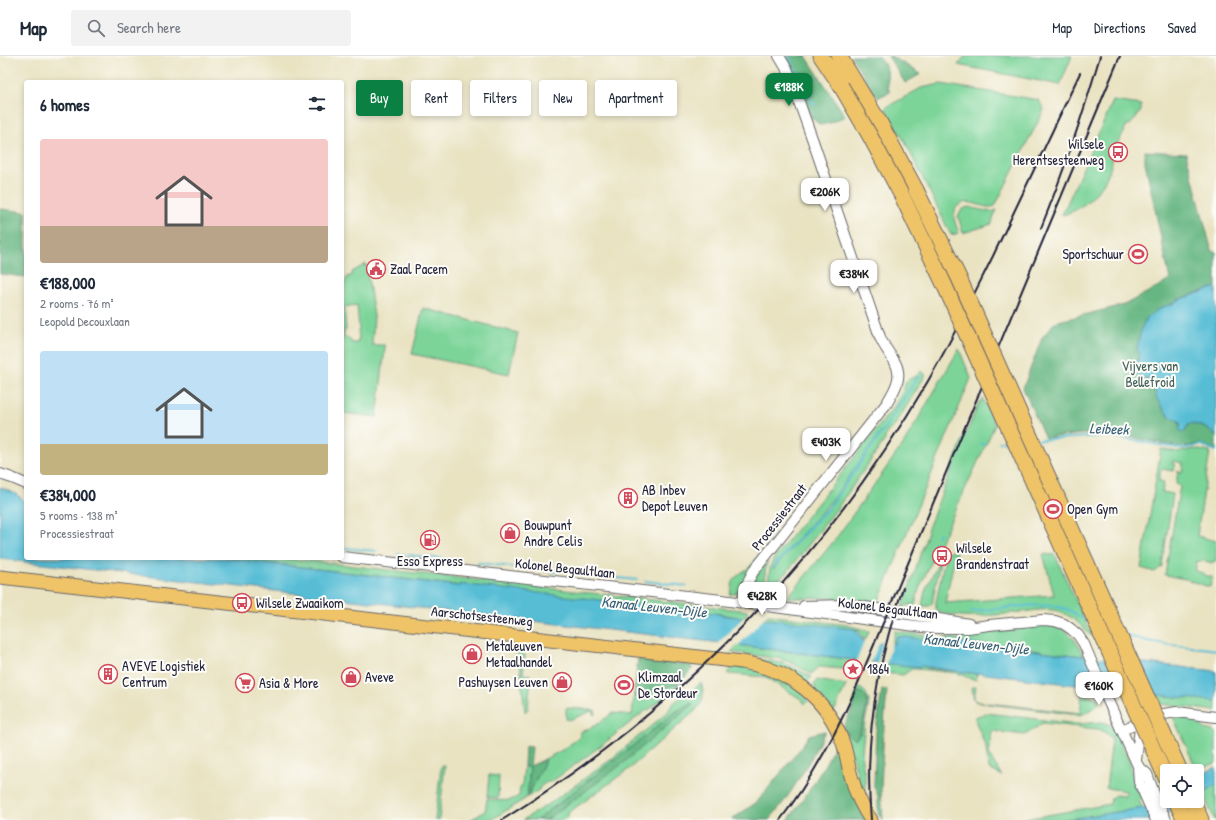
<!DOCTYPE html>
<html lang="en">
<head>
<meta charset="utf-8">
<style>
	:root { --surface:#fff; --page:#f2f2f3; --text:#1f2937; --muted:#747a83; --line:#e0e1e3; --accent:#0b8043 }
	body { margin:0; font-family:"Patrick Hand",sans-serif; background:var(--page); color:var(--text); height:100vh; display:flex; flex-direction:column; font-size:15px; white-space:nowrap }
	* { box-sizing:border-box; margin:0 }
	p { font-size:13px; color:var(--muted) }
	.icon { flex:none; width:22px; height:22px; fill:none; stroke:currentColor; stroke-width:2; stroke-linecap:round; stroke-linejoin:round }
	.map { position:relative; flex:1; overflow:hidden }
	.sheet { position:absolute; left:24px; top:24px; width:320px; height:480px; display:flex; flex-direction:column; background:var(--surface); border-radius:4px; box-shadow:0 2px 6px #0003 }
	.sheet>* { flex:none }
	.top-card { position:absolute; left:356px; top:24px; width:380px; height:36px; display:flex; gap:8px }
	.controls { position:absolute; left:1160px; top:708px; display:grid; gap:8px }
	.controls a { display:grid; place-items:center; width:44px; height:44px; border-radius:4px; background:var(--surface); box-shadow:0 2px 6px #0003; font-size:20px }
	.price { position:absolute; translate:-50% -34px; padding:0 9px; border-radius:8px; background:#fff; color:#222; font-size:13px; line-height:26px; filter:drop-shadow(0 1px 2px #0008) }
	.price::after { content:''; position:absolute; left:50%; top:24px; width:12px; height:9px; margin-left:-6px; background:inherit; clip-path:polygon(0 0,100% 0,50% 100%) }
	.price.selected { background:var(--accent); color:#fff }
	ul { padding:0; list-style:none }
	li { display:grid; align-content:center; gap:8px; height:212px; padding:0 16px }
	li span { display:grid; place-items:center; height:124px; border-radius:4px; color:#555 }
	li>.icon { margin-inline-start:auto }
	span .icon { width:72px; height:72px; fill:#fffc; stroke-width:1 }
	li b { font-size:17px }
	h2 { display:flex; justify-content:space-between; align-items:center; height:48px; padding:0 16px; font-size:17px }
	.pill { padding:0 14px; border-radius:4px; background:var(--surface); box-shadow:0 2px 6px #0003; font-size:14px; line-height:36px }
	.pill.selected { background:var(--accent); color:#fff }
	header { display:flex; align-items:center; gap:24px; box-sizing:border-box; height:56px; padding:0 20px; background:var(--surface); border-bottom:1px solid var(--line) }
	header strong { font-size:19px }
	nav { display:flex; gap:22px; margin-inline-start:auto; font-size:14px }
	.search { width:280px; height:36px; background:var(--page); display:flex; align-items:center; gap:10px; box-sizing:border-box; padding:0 14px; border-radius:4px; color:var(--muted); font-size:15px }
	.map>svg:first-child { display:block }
	.green { fill:#7cd499; stroke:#4f7b6a; fill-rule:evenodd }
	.forest { fill:#65b681; stroke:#446c5e }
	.water { fill:#57bdd5; stroke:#3c7088 }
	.pier { fill:#e9e3c2 }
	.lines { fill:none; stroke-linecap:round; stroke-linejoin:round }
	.stream { stroke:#57bdd5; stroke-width:2 }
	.tertiary-casing { stroke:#68666a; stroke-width:12 }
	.primary-casing { stroke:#68666a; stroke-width:15 }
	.motorway-casing { stroke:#68666a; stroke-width:17 }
	.tertiary { stroke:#fff; stroke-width:10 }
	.primary { stroke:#efc469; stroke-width:13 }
	.motorway { stroke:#efc469; stroke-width:15 }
	.rail { stroke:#22223b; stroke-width:2 }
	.motorway-bridge-casing { stroke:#68666a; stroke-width:17; stroke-linecap:butt }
	.motorway-bridge { stroke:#efc469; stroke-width:15 }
	.labels { text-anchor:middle; stroke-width:4; stroke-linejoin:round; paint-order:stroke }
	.poi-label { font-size:14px; fill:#22223b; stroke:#fdfcf7; text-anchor:start }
	.park-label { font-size:14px; fill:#42605c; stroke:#fdfcf7 }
	.street-label { font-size:14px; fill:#22223b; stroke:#fdfcf7 }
	.water-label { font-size:15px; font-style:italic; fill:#376079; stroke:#fdfcf7 }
</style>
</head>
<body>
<header>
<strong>Map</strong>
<div class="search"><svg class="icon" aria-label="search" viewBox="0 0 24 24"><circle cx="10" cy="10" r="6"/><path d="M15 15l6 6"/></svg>Search here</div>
<nav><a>Map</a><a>Directions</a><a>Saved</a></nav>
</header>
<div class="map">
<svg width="1216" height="764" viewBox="0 0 1216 764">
	<rect width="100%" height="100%" fill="#fdfcf7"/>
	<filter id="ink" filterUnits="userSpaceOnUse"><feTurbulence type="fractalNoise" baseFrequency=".025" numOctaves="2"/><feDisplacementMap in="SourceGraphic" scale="8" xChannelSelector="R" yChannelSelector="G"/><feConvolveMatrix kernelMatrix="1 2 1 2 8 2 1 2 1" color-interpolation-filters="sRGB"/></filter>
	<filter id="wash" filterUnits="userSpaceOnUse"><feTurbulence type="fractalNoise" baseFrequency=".012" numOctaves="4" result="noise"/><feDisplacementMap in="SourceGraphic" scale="16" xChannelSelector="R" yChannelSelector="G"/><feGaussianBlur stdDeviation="0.9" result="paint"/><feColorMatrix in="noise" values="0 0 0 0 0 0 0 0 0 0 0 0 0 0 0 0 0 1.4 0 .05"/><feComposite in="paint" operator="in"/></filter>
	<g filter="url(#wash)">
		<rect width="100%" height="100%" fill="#e9e3c2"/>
		<!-- green -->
		<path class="green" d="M965,0H1072L1060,29L958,9Z
			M941,28L1039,44L1044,54L995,150C983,155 969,140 958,150C950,157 956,169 959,177L951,179L905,86L885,52L921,32Z
			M1113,45L1141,49V55L1130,69L1128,68L1124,74L1125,75C1121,81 1117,88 1114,94C1112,99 1113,105 1111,110C1105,132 1084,154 1062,159Z
			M968,151L991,156L997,154L993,162L992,168L963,177L958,160L961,154Z
			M366,208L374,260L372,289H385V292L377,361L342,357V332L344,306L342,301V232L348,220H352V216ZM357,249L359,273L358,274L359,282L357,287H352L349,282H344V275L346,274L344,251Z
			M423,252L518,277L509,318L412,298Z
			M959,293L971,322L878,547L834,542H787L834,485L904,387Z
			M921,315L925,318V320L893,372C888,374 885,379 885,384L836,454L785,519L784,518L767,537L770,511L774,502L894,351L904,333L906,325L918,319ZM918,319L917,322L883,375L833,446L774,512V513L772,511L814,465L833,443L892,361Z
			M982,343H983L995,369L940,487H939L938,490H937L935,494H933L932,497L935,498L919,533L915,549H909L902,552L928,476L927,475L963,383L969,371L979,346H981Z
			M1161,393L1178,396L1195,393L1210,396L1197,480L1216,485V506L1213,505L1212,507L1202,504V506L1197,505L1195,515L1204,517V519L1212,521L1210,531L1190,525V524L1165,519L1180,430L1176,428L1178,415L1182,416L1183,407L1173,405V409H1175L1174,415L1161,413L1159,425L1164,426L1162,436L1173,438L1162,510L1155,516L1141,512Z
			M810,435L811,436L740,533L736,537L730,539C733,522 734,521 749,512Z
			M948,495H956L945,547L1054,539L1043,498L1055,499L1092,580C1087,577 1085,574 1081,570C1075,563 1066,558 1058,555C1046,552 1033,555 1021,556C995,559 964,564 938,556L936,553V546L944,506Z
			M941,501L932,548L929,550H922L925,535Z
			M225,502H285L749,555L743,562L714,557L461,530Z
			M768,505L766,511L761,544C737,539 760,515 768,505Z
			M768,559L847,569L869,575L865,585L857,573L856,574L858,578L764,563Z
			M1047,569C1068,572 1075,582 1084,600L942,584L944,581L961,583L962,575L1017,570Z
			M895,575L931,580V575H935L934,580L927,587L897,580L894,589L892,588Z
			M738,589L798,597L856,604L852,614L820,611L817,612L812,618L792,607L781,603L731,596Z
			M512,594L522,596L525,599L523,618L531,619L528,653L525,656L521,621L520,599L513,596Z
			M729,599L783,607L793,611L812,621L807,626H805Z
			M638,603L691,609L692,613L678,627L679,629L650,653L645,655L598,692L551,726H547L540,731L539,734L491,764H470L485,755L487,743C498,744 508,747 519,740L520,731L522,730L524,710L530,711L529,721L530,711L564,693L581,680L579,677L596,669L613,657L632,659Z
			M887,607L919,611L921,610H925L926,612L977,618L976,624L955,617L918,613H912L903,619L885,617Z
			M733,610L747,611L794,629L808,645L805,648L801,643L765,621L729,618L727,617Z
			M817,624L846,629L835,654L834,653L833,656L814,634L815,627Z
			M701,627C704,638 704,645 696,654L629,713L568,757V761L563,764H523L542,752L549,748L609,705L668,656C671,648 680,640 688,638C692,633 697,631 701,627Z
			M859,631L866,637L869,645L868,653L865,665L862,696V707L865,718V743L845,676L847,677L852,682L860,678C862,671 868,650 867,644C866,643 864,639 863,638L857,636Z
			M973,631H976L974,642L978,646L1080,657L1082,639L1099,642C1099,652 1088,656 1080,659L981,647C970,645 975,642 972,633Z
			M1157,639L1216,645V655L1161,648Z
			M566,652L595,654L596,658L594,659L592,655L569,664L566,663Z
			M986,657L1078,668L1103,666L1112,670L1114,672L1112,673L1113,676H1115L1116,679H1117L1130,707L1133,721L1142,742L1139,745L1143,752L1063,764H1019L1110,748L1111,742L1115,739L1126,740V735L1106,732L1112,684C1109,678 1103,675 1097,673L1043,667L1025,679L992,675L989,699L1002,720L989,713L985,686L983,685C981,675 976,671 975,661Z
			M1173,661L1194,663L1205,673L1216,676V707L1197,714Z
			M442,709H445L439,764H435L441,711H442Z
			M489,719L499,720L498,742L487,741Z
			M1216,729V764H1215L1202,737Z"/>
		<!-- forest -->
		<path class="forest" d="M787,0H806L845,60L830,67L820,69L811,61Z
			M851,0H879L887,13L888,32L890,36L877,42Z
			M888,0H891L921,18L905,27Z
			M1145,95L1186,97L1212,196H1216V231L1193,238L1178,244L1167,250L1162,251L1139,286L1137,292L1139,297L1136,320H1141L1152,328V329L1154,330L1162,349L1161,351L1164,353L1166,357L1169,358L1168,360C1171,362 1176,363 1179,365L1180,372L1183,375H1186V372L1190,367C1197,368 1208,372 1212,377L1216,380V394L1201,388L1181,391L1119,379L1081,378L1045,382L1023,332L1042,282L1055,266L1124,249L1170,224L1145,106Z
			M0,153L26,156V221L0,218Z
			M638,603L691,609L692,613L678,628L634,641Z
			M882,633L887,634L884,669L881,734L883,764L880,760L878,757V740L874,730L876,675Z
			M858,636C861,637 864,638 866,641C869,648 861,675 857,682C850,684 850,678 845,676L843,672L851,655L856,638Z
			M690,647L693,648L622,708L546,764H537L640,684L672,658Z
			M825,675C810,706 792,738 769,764H731L757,746L800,693L809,679Z
			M837,685L866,764H788C807,739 824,713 837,685Z
			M525,690L532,691L530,710L546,703L527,742L530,712L524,710Z"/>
		<!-- water -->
		<path class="water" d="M1216,231V380L1212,377C1209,372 1197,368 1190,367L1186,372L1185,376L1180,375L1179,373L1181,371L1179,365L1175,362L1174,363L1168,359V358L1166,357L1164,353L1162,352C1161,347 1157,345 1156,340C1155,337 1155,333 1154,330L1152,329V327L1146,323L1143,322L1141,320H1136L1134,318L1138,305L1139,297L1137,292L1142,271L1147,261L1162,251L1173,248L1178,244Z
			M0,431L16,438L26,446V502H225L460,530V528L714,557L728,560L776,564L855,573L864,586L879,588L881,586L894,588L897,580L922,583L923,586H928L932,589L934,587H941L942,584L1216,615V645L1157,639L1114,635L1109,625L1085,622L1083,630L978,617L977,618L921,610L919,611L871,606L738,589L0,503Z
			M1216,711V729L1197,740V721Z
			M1167,738V745H1188L1164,759L1150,764H1063L1143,752Z"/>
		<!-- pier -->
		<path class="pier" d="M745,560L765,561L737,591L717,588Z
			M865,584L878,586L880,585L870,608L856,606Z
			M883,584L892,586L886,609H877Z"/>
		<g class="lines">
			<!-- stream -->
			<path class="stream" d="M788,0L813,47L815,48
				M1038,384L1088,381H1114L1177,392L1182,393L1201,389L1216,395
				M999,386H1008
				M981,388H984
				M938,480L939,477
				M934,489L935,486
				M346,492L376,495
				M398,498L454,504
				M478,507L558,516
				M773,511L829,451L882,376L918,320
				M570,517L637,524
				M645,525L687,530
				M971,556C998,553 1042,545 1066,553C1074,556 1080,562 1088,565
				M1126,579C1152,589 1188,590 1216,594"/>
		</g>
	</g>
	<g filter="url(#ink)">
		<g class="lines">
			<defs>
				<path id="tertiary" d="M0,418L12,422L26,428
					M342,501L722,544L930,572H968L989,569L1043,564L1055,565L1064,568L1071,573L1078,579L1084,588L1104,636L1138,710L1139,726L1156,764
					M742,547C744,535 747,526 753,516L887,347C896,332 904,319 893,303C888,295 883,289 880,281L813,85L788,15L779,0
					M804,550L847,549L859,550L969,568
					M1121,674L1164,658L1177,656L1216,661
					M1136,704L1140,672L1142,668
					M1138,710L1147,718L1154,737L1166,764"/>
				<path id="primary" d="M0,521L742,606C789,613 827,642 843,687C847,699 848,711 852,723C856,738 862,751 871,764"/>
				<path id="motorway" d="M821,0L841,30
					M839,0L881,69L916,134
					M1176,745L1185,764
					M1193,745L1201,764"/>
			</defs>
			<!-- tertiary casing -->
			<use href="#tertiary" class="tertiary-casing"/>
			<!-- primary casing -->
			<use href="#primary" class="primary-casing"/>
			<!-- motorway casing -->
			<use href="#motorway" class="motorway-casing"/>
			<!-- tertiary -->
			<use href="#tertiary" class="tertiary"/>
			<!-- primary -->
			<use href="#primary" class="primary"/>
			<!-- motorway -->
			<use href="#motorway" class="motorway"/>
			<!-- rail -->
			<path class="rail" d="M1041,172C1064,115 1083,58 1100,0
				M502,764C681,653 822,506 928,325C952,284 972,242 993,200C1022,139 1051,78 1080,17
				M780,764C810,726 833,683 853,639L1120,0
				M871,764C864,685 877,606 903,532"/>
			<defs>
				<path id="motorway-bridge" d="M841,30L870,80L902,140L944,228L1167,724
					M916,134L959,222L1180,715"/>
			</defs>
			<!-- motorway-bridge casing -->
			<use href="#motorway-bridge" class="motorway-bridge-casing"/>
			<!-- motorway-bridge -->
			<use href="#motorway-bridge" class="motorway-bridge"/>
		</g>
	</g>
	<!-- icons -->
	<defs>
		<symbol id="bus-ring" viewBox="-11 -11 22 22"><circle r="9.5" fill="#fdfcf7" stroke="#d1495b" stroke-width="1.5"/><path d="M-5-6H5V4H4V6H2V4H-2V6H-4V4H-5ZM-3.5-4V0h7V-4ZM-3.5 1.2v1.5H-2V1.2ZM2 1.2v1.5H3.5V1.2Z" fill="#d1495b"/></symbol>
		<symbol id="stadium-ring" viewBox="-11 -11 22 22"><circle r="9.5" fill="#fdfcf7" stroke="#d1495b" stroke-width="1.5"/><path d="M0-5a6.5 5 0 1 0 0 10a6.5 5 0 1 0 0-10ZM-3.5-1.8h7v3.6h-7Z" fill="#d1495b"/></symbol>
		<symbol id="civic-ring" viewBox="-11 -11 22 22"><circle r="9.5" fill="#fdfcf7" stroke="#d1495b" stroke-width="1.5"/><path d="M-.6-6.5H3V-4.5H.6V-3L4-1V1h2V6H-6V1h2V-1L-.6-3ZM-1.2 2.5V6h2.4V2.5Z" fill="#d1495b"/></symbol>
		<symbol id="building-ring" viewBox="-11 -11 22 22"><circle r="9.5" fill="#fdfcf7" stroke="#d1495b" stroke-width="1.5"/><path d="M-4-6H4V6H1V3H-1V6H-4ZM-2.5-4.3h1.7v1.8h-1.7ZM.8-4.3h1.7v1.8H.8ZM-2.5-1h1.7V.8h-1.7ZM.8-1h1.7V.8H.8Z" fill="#d1495b"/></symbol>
		<symbol id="shop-ring" viewBox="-11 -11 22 22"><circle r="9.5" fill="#fdfcf7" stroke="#d1495b" stroke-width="1.5"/><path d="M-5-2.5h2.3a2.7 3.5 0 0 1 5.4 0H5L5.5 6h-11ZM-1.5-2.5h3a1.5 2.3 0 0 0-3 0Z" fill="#d1495b"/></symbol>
		<symbol id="fuel-ring" viewBox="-11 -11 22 22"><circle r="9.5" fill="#fdfcf7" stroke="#d1495b" stroke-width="1.5"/><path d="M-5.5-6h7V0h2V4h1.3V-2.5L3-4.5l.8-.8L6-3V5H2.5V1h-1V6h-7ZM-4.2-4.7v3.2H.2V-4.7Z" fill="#d1495b"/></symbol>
		<symbol id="sight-ring" viewBox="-11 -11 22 22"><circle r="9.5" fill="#fdfcf7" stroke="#d1495b" stroke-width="1.5"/><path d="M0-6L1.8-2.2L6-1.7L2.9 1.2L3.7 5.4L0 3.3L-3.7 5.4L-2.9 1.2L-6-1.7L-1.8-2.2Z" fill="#d1495b"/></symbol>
		<symbol id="supermarket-ring" viewBox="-11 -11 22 22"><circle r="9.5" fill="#fdfcf7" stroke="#d1495b" stroke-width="1.5"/><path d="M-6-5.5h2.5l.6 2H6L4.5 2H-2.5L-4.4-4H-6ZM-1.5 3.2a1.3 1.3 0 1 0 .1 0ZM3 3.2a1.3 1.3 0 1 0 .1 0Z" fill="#d1495b"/></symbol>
	</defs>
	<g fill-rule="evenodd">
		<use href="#bus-ring" x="1107" y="85" width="22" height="22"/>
		<use href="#stadium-ring" x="1127" y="187" width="22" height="22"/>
		<use href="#civic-ring" x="365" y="202" width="22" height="22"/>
		<use href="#building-ring" x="617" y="431" width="22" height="22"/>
		<use href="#stadium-ring" x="1042" y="442" width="22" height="22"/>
		<use href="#shop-ring" x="499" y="466" width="22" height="22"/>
		<use href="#fuel-ring" x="419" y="473" width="22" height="22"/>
		<use href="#bus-ring" x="931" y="489" width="22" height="22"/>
		<use href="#bus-ring" x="231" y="536" width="22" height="22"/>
		<use href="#shop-ring" x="461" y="587" width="22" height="22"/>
		<use href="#sight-ring" x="842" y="602" width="22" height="22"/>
		<use href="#building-ring" x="97" y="607" width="22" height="22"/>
		<use href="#shop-ring" x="340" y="610" width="22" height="22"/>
		<use href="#shop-ring" x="551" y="615" width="22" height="22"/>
		<use href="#supermarket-ring" x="234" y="616" width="22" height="22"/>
		<use href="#stadium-ring" x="613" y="618" width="22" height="22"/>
	</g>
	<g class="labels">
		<!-- poi labels -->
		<g class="poi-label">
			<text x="1104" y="93" text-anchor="end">Wilsele<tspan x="1104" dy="16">Herentsesteenweg</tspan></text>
			<text x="1124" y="203" text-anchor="end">Sportschuur</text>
			<text x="390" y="218">Zaal Pacem</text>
			<text x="642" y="439">AB Inbev<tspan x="642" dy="16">Depot Leuven</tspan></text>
			<text x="1067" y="458">Open Gym</text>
			<text x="524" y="474">Bouwpunt<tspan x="524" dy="16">Andre Celis</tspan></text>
			<text x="956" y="497">Wilsele<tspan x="956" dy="16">Brandenstraat</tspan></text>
			<text x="430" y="510" text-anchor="middle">Esso Express</text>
			<text x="256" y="552">Wilsele Zwaaikom</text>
			<text x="486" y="595">Metaleuven<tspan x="486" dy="16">Metaalhandel</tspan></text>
			<text x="122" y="615">AVEVE Logistiek<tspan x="122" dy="16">Centrum</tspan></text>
			<text x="867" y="618">1864</text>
			<text x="365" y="626">Aveve</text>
			<text x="638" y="626">Klimzaal<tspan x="638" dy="16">De Stordeur</tspan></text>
			<text x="548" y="631" text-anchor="end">Pashuysen Leuven</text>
			<text x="259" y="632">Asia &amp; More</text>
		</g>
		<!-- park labels -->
		<g class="park-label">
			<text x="1150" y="315">Vijvers van<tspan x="1150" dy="16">Bellefroid</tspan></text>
		</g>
		<!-- street labels -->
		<g class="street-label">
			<text transform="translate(779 461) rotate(-52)" y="5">Processiestraat</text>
			<text transform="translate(565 512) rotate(6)" y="5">Kolonel Begaultlaan</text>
			<text transform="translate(888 552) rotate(7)" y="5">Kolonel Begaultlaan</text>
			<text transform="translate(482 560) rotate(6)" y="5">Aarschotsesteenweg</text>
		</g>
		<!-- water labels -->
		<g class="water-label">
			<text transform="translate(1109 373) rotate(2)" y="5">Leibeek</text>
			<text transform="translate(654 551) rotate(6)" y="5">Kanaal Leuven-Dijle</text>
			<text transform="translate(976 588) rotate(6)" y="5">Kanaal Leuven-Dijle</text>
		</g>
	</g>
</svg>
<div class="controls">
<a><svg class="icon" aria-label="locate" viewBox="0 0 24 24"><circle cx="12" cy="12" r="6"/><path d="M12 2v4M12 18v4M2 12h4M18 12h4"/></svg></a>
</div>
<b class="price selected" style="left:789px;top:51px">€188K</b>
<b class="price" style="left:825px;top:156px">€206K</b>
<b class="price" style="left:854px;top:238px">€384K</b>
<b class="price" style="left:826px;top:406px">€403K</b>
<b class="price" style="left:762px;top:560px">€428K</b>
<b class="price" style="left:1099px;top:650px">€160K</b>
<div class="top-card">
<a class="pill selected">Buy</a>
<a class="pill">Rent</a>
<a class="pill">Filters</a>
<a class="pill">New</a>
<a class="pill">Apartment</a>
</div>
<section class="sheet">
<h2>6 homes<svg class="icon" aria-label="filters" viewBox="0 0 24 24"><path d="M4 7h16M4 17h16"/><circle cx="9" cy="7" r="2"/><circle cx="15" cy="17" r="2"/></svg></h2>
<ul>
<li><span style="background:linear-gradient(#f6c9c9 70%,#b9a48a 0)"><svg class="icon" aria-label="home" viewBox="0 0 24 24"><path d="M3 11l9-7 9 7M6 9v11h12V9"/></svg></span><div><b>€188,000</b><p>2 rooms · 76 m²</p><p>Leopold Decouxlaan</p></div></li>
<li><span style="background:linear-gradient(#bfe0f5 75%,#c2b280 0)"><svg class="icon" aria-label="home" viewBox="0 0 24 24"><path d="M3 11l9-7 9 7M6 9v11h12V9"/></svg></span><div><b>€384,000</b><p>5 rooms · 138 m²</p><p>Processiestraat</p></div></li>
</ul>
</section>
</div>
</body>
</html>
